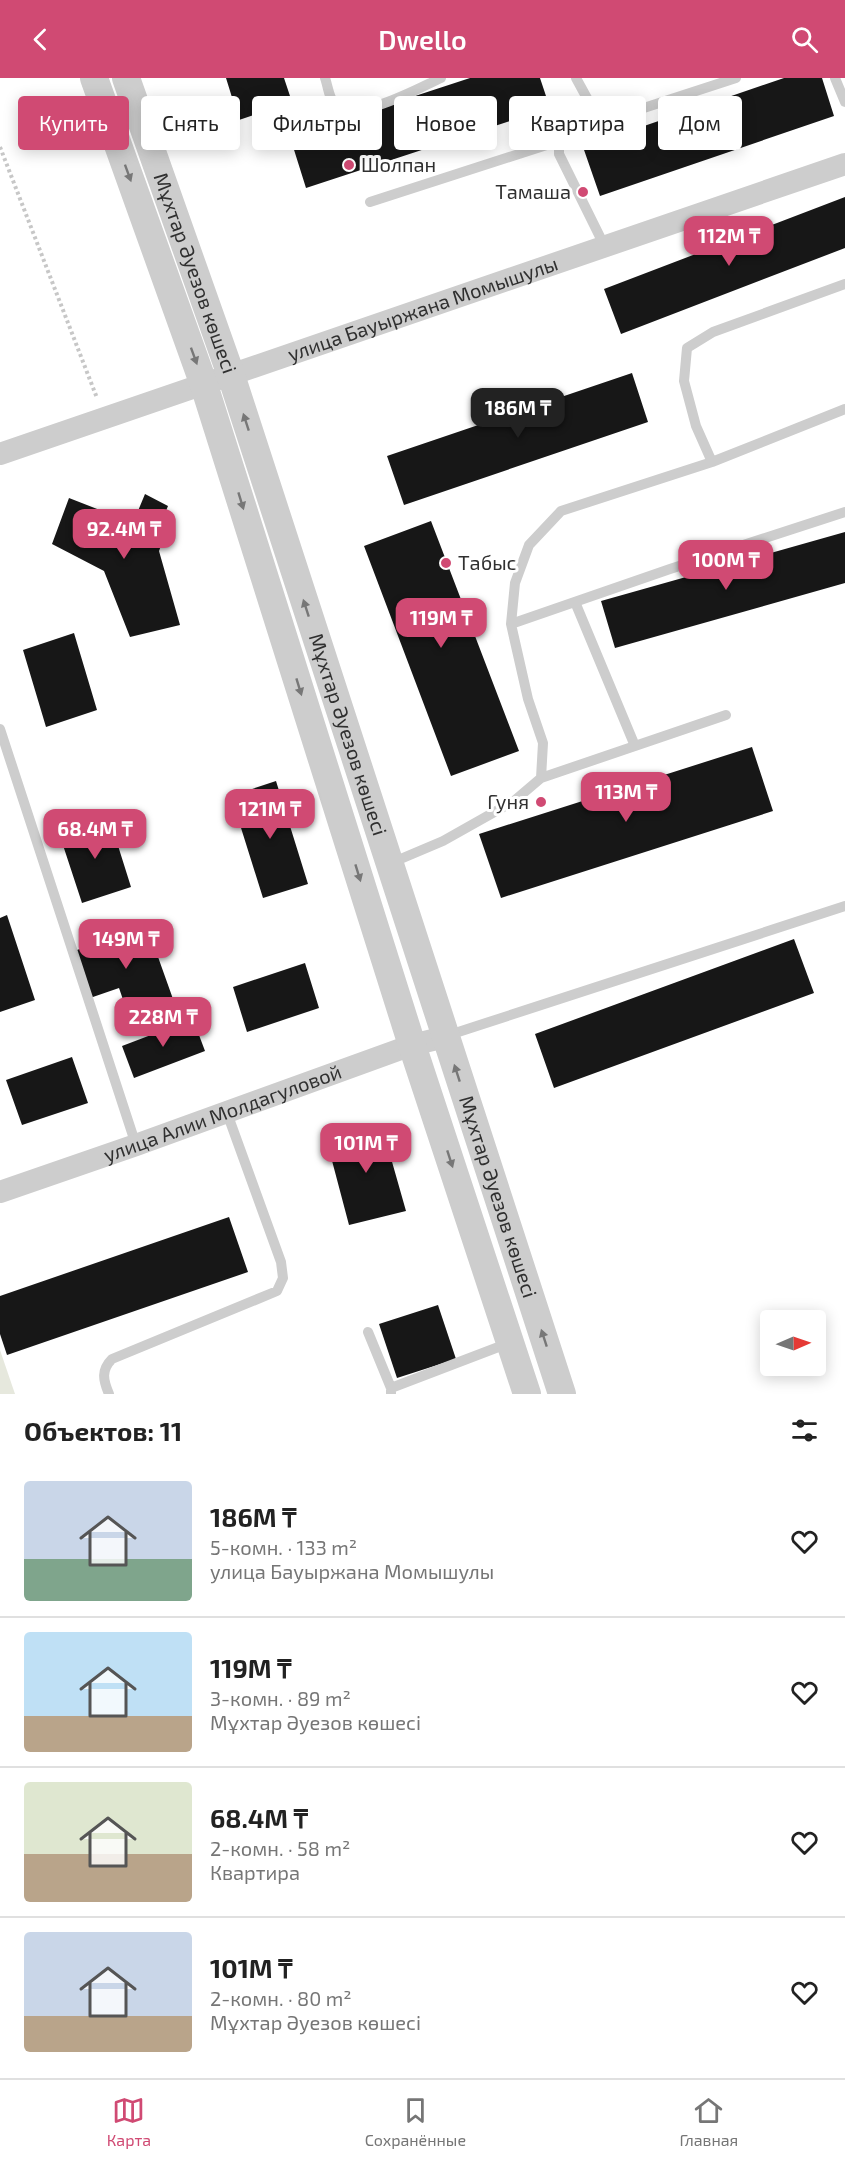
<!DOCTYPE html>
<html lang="ru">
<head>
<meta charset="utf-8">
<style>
	:root { --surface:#fff; --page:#f6f6f6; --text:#222; --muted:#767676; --line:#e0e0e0; --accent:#d04a73 }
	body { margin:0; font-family:"Exo 2",sans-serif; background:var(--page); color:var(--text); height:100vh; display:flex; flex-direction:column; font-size:22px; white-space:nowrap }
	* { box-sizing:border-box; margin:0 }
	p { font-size:20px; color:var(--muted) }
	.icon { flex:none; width:33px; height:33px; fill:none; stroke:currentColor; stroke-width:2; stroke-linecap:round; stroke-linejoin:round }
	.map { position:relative; height:1316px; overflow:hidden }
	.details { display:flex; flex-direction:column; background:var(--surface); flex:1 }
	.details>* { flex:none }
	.top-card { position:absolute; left:18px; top:18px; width:810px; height:54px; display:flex; gap:12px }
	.needle { width:39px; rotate:88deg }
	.fabs { position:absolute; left:760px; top:1232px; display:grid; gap:12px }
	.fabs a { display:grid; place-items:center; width:66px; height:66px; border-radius:6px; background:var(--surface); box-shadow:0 3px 15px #0003; font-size:30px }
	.price { position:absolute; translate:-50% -51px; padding:0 14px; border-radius:12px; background:var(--accent); color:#fff; font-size:20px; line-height:39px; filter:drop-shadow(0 2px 3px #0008) }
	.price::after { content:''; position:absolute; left:50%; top:36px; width:18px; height:14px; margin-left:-9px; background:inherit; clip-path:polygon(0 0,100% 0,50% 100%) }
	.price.current { background:#222; color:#fff }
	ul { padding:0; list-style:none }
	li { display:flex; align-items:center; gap:18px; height:150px; padding:0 24px }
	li+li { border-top:2px solid var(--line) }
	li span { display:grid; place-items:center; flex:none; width:168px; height:120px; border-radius:6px; color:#555 }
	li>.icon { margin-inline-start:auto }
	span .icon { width:72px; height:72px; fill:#fffc; stroke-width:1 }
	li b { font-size:26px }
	h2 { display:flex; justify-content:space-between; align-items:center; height:72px; padding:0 24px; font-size:26px }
	.tag { padding:0 21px; border-radius:6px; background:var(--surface); box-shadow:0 3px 15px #0003; font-size:21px; line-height:54px }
	.tag.current { background:var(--accent); color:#fff }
	header { display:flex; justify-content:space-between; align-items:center; height:78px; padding:0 24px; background:var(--accent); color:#fff; font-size:27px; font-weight:600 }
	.tabs { display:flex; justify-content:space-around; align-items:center; height:84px; border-top:2px solid var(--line); background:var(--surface); font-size:16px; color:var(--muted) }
	.tabs a { display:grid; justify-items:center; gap:3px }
	.tabs .current { color:var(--accent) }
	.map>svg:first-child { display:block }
	.green { fill:#e6e8dd }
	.building { fill:#171717 }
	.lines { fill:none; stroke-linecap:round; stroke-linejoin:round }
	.path { stroke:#c7c7c7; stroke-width:4; stroke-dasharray:3 3; stroke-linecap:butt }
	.service { stroke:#cdcdcd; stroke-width:10 }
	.minor { stroke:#cdcdcd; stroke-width:22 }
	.tertiary { stroke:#cdcdcd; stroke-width:28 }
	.oneway { fill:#777 }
	.poi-dot { fill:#d04a73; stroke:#fff; stroke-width:2 }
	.labels { text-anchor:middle; stroke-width:6; stroke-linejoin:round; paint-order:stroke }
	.poi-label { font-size:20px; fill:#303030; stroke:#fff; text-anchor:start }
	.street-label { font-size:20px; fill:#303030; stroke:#fff }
</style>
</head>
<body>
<header><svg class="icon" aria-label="back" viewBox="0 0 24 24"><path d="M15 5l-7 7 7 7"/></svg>Dwello<svg class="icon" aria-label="search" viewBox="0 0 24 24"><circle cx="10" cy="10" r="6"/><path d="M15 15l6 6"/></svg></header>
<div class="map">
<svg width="845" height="1316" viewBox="0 0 845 1316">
	<rect width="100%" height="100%" fill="#fff"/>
	<!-- green -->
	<path class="green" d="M0,1272L15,1316H0Z"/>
	<!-- building -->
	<path class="building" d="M226,0H284L292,24L239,42Z
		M470,0H540L550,30L306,110L290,59Z
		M784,0H822L834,38L600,118L583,69Z
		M845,119V170L621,256L604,211Z
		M632,295L648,344L404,427L387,378Z
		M145,416L168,428L158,452L165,457L159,473L180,547L130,559L104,493L52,466L69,420L133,445Z
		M431,443L519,673L451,698L364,468Z
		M845,454V505L615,570L601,523Z
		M74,555L97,632L46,649L23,572Z
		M752,669L773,733L501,820L479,756Z
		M276,703L308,806L263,820L231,718Z
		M109,739L131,809L82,825L59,755Z
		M7,837L35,922L0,934V840Z
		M147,848L173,921L128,936L119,910L90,920L74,873Z
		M794,861L814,915L554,1010L535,956Z
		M305,885L319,930L247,954L233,909Z
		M193,941L205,973L134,1000L122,968Z
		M72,979L88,1025L22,1047L6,1002Z
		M381,1045L406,1133L349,1147L326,1060Z
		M229,1139L248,1194L7,1277L0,1256V1218Z
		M438,1227L456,1281L397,1300L379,1246Z"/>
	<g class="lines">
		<!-- path -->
		<path class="path" d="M0,69L97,320"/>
		<!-- service -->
		<path class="service" d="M325,0C328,8 329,21 335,26C355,46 419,10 441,0
			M576,0L588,22L590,48
			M835,0L845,24
			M370,124L559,63
			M605,169L559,76V63L570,54L736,0
			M712,384L696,348L684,303L687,270L713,254L845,206
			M575,524L635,668
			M511,546L670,491L845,434
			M0,651L136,1067
			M541,700L726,637
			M391,785L443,763L514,723L541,700L543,665L528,621L511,546L515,505L529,467L561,433L712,384L845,331
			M446,958L845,828
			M368,1254L391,1310
			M109,1316C103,1302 101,1292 112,1281L277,1213L283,1200L281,1184L227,1035
			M391,1316V1310L509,1265"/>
		<!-- minor -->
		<g class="minor">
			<path id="s1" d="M0,376L845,86"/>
			<path id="s2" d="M0,1114L136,1067L412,967L445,959"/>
		</g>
		<!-- tertiary -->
		<g class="tertiary">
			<path d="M94,0L204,307L412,967L527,1316"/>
			<path id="s3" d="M126,0L231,297L562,1316"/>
		</g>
	</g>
	<!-- one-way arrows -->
	<defs><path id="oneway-solid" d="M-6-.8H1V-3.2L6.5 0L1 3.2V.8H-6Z" transform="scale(1.5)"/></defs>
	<g class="oneway">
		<use href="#oneway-solid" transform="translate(128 95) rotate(70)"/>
		<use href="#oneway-solid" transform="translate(194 278) rotate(70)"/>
		<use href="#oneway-solid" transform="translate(246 344) rotate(-108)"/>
		<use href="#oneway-solid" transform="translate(241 423) rotate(73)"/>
		<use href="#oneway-solid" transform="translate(306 530) rotate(-108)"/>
		<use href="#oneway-solid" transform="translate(299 609) rotate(73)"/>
		<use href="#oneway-solid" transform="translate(358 795) rotate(73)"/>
		<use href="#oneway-solid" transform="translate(457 995) rotate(-108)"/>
		<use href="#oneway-solid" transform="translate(450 1081) rotate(72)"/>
		<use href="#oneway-solid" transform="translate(544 1260) rotate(-108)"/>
	</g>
	<!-- markers -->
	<g class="poi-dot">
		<circle cx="349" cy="87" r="6"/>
		<circle cx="583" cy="114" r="6"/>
		<circle cx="446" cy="485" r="6"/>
		<circle cx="541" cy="724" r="6"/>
	</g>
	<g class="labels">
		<!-- poi labels -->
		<g class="poi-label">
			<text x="361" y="94">Шолпан</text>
			<text x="571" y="121" text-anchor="end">Тамаша</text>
			<text x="458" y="492">Табыс</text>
			<text x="529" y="731" text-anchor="end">Гуня</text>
		</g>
		<!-- street labels -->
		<g class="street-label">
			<text dy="7" stroke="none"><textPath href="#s3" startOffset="207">Мұхтар Әуезов көшесі</textPath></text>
			<text dy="7" stroke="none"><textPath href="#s1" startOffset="447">улица Бауыржана Момышулы</textPath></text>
			<text dy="7" stroke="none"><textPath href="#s3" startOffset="693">Мұхтар Әуезов көшесі</textPath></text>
			<text dy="7" stroke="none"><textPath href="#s2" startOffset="236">улица Алии Молдагуловой</textPath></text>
			<text dy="7" stroke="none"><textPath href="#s3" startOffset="1179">Мұхтар Әуезов көшесі</textPath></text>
		</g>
	</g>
</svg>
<div class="fabs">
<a><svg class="needle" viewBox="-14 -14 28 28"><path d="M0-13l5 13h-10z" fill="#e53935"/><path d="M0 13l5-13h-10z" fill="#767676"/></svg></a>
</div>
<b class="price" style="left:729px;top:189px">112M ₸</b>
<b class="price current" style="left:518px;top:361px">186M ₸</b>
<b class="price" style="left:124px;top:482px">92.4M ₸</b>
<b class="price" style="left:726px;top:513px">100M ₸</b>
<b class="price" style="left:441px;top:571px">119M ₸</b>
<b class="price" style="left:626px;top:745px">113M ₸</b>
<b class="price" style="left:270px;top:762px">121M ₸</b>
<b class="price" style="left:95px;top:782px">68.4M ₸</b>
<b class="price" style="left:126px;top:892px">149M ₸</b>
<b class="price" style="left:163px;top:970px">228M ₸</b>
<b class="price" style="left:366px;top:1096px">101M ₸</b>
<div class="top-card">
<a class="tag current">Купить</a>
<a class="tag">Снять</a>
<a class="tag">Фильтры</a>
<a class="tag">Новое</a>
<a class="tag">Квартира</a>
<a class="tag">Дом</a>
</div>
</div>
<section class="details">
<h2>Объектов: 11<svg class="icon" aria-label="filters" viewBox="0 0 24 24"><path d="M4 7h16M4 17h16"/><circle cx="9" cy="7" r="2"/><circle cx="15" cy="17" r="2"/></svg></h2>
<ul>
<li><span style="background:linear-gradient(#c9d6e8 65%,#7fa58c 0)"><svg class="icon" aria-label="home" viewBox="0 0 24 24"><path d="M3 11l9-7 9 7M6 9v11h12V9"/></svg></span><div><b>186M ₸</b><p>5-комн. · 133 m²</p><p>улица Бауыржана Момышулы</p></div><svg class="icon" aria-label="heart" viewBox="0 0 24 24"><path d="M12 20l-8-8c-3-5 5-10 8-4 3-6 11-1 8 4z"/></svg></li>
<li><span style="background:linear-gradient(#bfe0f5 70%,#b9a48a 0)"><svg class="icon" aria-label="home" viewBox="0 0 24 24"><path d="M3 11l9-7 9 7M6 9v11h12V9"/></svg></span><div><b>119M ₸</b><p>3-комн. · 89 m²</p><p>Мұхтар Әуезов көшесі</p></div><svg class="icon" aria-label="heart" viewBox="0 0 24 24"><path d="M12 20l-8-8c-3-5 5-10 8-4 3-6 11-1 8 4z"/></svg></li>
<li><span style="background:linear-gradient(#dfe7d0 60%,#b9a48a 0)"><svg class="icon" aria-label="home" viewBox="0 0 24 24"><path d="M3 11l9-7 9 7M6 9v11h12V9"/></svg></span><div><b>68.4M ₸</b><p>2-комн. · 58 m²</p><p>Квартира</p></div><svg class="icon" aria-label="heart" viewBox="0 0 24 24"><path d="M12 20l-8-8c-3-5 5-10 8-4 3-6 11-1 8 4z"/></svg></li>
<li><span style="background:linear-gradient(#c9d6e8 70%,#b9a48a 0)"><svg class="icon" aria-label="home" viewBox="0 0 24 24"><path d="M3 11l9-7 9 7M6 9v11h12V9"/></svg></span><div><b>101M ₸</b><p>2-комн. · 80 m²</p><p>Мұхтар Әуезов көшесі</p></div><svg class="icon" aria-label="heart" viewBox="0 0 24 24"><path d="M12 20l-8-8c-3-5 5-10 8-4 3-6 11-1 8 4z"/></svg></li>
</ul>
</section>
<nav class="tabs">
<a class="current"><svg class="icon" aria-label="map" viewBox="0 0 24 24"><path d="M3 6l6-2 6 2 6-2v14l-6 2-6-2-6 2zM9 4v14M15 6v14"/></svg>Карта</a>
<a><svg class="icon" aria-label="saved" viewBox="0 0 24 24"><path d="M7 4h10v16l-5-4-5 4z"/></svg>Сохранённые</a>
<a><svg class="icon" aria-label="home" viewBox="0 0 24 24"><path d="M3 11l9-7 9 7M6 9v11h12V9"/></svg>Главная</a>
</nav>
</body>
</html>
